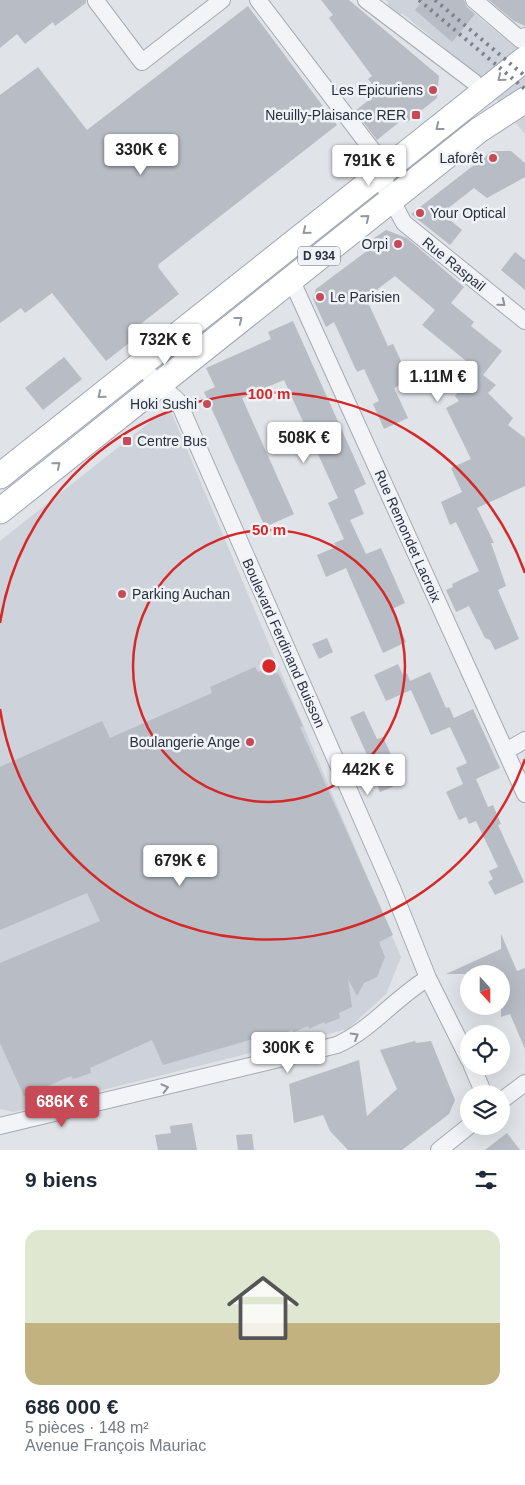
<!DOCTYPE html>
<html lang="fr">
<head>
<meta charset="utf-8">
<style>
	:root { --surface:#fff; --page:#f6f6f7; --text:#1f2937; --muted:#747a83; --line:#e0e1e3; --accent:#c74b57 }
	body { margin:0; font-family:Arial,sans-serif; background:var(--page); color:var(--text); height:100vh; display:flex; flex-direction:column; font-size:19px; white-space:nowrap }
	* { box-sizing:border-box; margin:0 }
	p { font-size:16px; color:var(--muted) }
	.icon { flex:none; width:28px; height:28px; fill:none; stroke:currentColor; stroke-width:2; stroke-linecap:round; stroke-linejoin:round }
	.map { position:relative; height:1150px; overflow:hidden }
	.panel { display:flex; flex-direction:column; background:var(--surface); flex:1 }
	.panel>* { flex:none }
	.needle { width:32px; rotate:159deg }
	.buttons { position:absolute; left:460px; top:965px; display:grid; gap:10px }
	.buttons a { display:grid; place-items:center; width:50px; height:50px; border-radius:50%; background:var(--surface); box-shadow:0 5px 20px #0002; font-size:25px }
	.price { position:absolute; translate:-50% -42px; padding:0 11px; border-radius:5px; background:#fff; color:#222; font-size:16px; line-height:32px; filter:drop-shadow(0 1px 2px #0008) }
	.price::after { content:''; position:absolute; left:50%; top:30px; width:15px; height:11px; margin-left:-8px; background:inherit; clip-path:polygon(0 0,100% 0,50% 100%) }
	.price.on { background:var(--accent); color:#fff }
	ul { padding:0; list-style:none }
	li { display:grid; align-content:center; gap:10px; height:265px; padding:0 25px }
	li+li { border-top:1px solid var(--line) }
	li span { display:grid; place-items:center; height:155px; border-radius:15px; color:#555 }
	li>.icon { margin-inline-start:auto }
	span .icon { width:90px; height:90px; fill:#fffc; stroke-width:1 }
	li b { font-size:21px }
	h2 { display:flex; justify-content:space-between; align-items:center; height:60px; padding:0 25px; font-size:21px }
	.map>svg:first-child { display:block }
	.built { fill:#ced2da }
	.building { fill:#b7bcc5 }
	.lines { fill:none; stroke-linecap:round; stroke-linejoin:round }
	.street-casing { stroke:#a5aab2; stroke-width:18 }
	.primary-casing { stroke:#a0a7b3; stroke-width:27 }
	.street { stroke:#f2f4f7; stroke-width:16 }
	.primary { stroke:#fff; stroke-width:25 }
	.rail { stroke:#7a8291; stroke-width:4; stroke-dasharray:2.5 5; stroke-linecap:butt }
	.oneway { stroke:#94989f }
	.oneway2 { stroke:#8e929b }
	.ring { fill:none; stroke:#d62828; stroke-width:2.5 }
	.poi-dot { fill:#c74b57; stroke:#eff2f6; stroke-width:2 }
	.labels { text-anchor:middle; stroke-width:5; stroke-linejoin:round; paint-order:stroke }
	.shield { fill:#eff2f6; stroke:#646a76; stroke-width:1 }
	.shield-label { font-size:12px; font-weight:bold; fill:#29303f }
	.poi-label { font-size:14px; fill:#29303f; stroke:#eff2f6; text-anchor:end }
	.street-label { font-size:14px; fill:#29303f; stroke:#eff2f6 }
	.centre { fill:#d62828; stroke:#eff2f6; stroke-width:2.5 }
	.ring-label { font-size:15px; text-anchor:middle; font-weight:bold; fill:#d62828; stroke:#eff2f6; stroke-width:5; stroke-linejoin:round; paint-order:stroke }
</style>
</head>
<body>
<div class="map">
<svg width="525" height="1150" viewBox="0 0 525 1150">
	<rect width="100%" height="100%" fill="#e0e3e8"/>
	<!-- built -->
	<path class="built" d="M385,0H458L525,55V134L472,71L402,13L392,25L379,15L389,3Z
		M169,407L401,957L386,994L348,1029L14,1112L0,1109V541Z"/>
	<!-- building -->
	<path class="building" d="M0,0H86V3L55,26L53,22L25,44L17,34L0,48Z
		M321,0H349L439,76L437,98L406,123L403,119L377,140L355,111L379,92L368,79L372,76L329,18L333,15Z
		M423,0H464L467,7L475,14L452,42L415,10Z
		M489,0H525V26L514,21Z
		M248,6L337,125L159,264L158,267L179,294L129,333L133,340L106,361L52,293L25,313L21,308L0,323V95L38,67L87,130Z
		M492,151H511L525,163V177L487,198L474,188L442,213L462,230L450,245L411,214Z
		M386,230L407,238L464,287L451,303L474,322L471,326L502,351L483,375L496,385L488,393L513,418L508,425L525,438V486L477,508L494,543H491L506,586L498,590L519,639L495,650L490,640L485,638L469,606L456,612L446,590L453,587L452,584L479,571L456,522L450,525L441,502L462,492L451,468L471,459L446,408L459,401L455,396L476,369L422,325L435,310L395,276L366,298L388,346L393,344L410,380L394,388L408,418L384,429L373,404L379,401L364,369L357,372L334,322L326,327L313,299L316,289L375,245L371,240Z
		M515,252L525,260V290L501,270Z
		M293,321L366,484L354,490L364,514L350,520L366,554L381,548L405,603L392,609L406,642L383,653L346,568L326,577L317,555L336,547L334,543L344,539L328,503L338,498L284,380L242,398L294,514L265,527L204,392L215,387L206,368L271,339L268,332Z
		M64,357L82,379L43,410L25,388Z
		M327,638L333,652L319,659L312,644Z
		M398,664L403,675L407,673L410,681L430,672L446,708L449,707L454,718L473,709L500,768L476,779L488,807L493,805L501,824L498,825L524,882L495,895L488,882L493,879L489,871L498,867L476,821L469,824L466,817L459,820L446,792L463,784L456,768L467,763L450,727L431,735L411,690L386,701L374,675Z
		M272,666L276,674L278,673L303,726L300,727L393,935L379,942L385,957L377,977L364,983L357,996L348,979L352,1007L339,1013L340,1018L325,1024L324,1022L309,1029L308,1026L294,1032L292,1030L277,1037L275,1034L262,1039L260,1037L163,1065L152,1040L90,1068L91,1073L73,1079L71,1076L24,1096L0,1043V963L100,921L87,893L0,930V767L102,721L110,738L212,693L210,687L255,667L258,672Z
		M364,711L377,739L383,737L392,757L386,760L397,785L380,792L369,767L372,766L350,717Z
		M501,934L517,971L525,968V1049L510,1014L501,1017V974H446L501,949Z
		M415,1041L416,1043L431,1041L455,1100L449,1114L402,1150H348L330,1131L323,1115L294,1123L289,1084L359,1060L367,1116L397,1089L380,1050Z
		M192,1123L197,1150H158L155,1135L171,1133L170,1126Z
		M507,1133L520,1150H485Z
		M252,1134L254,1150H238L236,1135Z"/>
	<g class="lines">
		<defs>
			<path id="street" d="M258,0L386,168L385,188L404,223L525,321
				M366,0L474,82
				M474,0L521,40L525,36
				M96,1L142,62L222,0
				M291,279L525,794
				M139,365L178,401L392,888L428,978L469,1060
				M506,751L525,740
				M472,1066L484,1094
				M501,1101L525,1083
				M0,1126L337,1045C372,1029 395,998 428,978
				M439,1150L469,1126"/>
			<path id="primary" d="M0,476L525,59
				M0,511L479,130L525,100"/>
		</defs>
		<!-- street casing -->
		<use href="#street" class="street-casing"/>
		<!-- primary casing -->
		<use href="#primary" class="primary-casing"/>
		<!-- street -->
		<use href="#street" class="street"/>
		<!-- primary -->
		<use href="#primary" class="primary"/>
		<!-- rail -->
		<path class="rail" d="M419,0L525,89
			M435,0L525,76"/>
	</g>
	<!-- one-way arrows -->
	<defs><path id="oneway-chevron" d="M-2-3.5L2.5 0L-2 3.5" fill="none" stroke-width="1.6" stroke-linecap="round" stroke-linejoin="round" transform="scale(1.25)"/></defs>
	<g class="oneway">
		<use href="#oneway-chevron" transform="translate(501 78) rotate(141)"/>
		<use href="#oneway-chevron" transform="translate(439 127) rotate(142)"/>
		<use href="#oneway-chevron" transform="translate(366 218) rotate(-39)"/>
		<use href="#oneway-chevron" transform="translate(306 231) rotate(141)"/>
		<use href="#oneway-chevron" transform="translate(239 320) rotate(-38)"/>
		<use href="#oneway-chevron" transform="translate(101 395) rotate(141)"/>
		<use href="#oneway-chevron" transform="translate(57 465) rotate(-39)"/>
	</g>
	<g class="oneway2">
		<use href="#oneway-chevron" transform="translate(502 303) rotate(39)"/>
		<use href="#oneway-chevron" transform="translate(355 1036) rotate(-31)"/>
		<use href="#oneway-chevron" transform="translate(165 1088) rotate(-14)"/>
	</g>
	<!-- distance rings -->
	<g class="ring">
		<circle cx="269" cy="666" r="136"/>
		<path d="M525 759A272 272 0 0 1 0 709M0 623A272 272 0 0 1 525 573"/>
	</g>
	<!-- markers -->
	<g class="poi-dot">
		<circle cx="433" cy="90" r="5"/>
		<rect x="411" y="110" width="10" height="10" rx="2.5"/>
		<circle cx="493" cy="158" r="5"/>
		<circle cx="420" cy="213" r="5"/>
		<circle cx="398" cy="244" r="5"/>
		<circle cx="320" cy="297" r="5"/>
		<circle cx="207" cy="404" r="5"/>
		<rect x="122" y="436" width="10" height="10" rx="2.5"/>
		<circle cx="122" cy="594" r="5"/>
		<circle cx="250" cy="742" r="5"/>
	</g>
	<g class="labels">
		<!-- shield labels -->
		<rect class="shield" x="298" y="246.5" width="42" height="19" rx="4"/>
		<g class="shield-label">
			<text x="319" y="260">D 934</text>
		</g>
		<!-- poi labels -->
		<g class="poi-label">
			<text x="423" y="95">Les Epicuriens</text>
			<text x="406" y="120">Neuilly-Plaisance RER</text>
			<text x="483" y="163">Laforêt</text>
			<text x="430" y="218" text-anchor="start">Your Optical</text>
			<text x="388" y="249">Orpi</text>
			<text x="330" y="302" text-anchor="start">Le Parisien</text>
			<text x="197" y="409">Hoki Sushi</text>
			<text x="137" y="446" text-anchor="start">Centre Bus</text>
			<text x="132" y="599" text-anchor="start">Parking Auchan</text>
			<text x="240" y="747">Boulangerie Ange</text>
		</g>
		<!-- street labels -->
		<g class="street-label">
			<text transform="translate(454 264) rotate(39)" y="5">Rue Raspail</text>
			<text transform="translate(408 536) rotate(66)" y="5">Rue Remondet Lacroix</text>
			<text transform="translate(284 643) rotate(66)" y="5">Boulevard Ferdinand Buisson</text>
		</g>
	</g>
	<circle cx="269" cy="666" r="8" class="centre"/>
	<g class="ring-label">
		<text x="269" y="399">100 m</text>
		<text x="269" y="535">50 m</text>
	</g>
</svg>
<div class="buttons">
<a><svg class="needle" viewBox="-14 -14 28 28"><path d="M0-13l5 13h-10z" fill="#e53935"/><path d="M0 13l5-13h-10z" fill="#747a83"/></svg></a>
<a><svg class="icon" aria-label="locate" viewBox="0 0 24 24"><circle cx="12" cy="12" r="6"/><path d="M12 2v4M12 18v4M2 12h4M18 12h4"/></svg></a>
<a><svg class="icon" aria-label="layers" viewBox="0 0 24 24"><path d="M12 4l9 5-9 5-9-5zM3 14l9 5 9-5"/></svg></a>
</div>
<b class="price" style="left:141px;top:176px">330K €</b>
<b class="price" style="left:369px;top:187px">791K €</b>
<b class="price" style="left:165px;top:366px">732K €</b>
<b class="price" style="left:438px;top:403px">1.11M €</b>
<b class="price" style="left:304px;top:464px">508K €</b>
<b class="price" style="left:368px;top:796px">442K €</b>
<b class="price" style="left:180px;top:887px">679K €</b>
<b class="price" style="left:288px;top:1074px">300K €</b>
<b class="price on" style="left:62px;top:1128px">686K €</b>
</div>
<section class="panel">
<h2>9 biens<svg class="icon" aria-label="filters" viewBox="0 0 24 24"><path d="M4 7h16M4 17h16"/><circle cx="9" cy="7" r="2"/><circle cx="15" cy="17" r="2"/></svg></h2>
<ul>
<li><span style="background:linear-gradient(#dfe7d0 60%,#c2b280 0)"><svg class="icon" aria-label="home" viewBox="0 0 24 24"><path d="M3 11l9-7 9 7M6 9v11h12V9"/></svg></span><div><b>686 000 €</b><p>5 pièces · 148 m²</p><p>Avenue François Mauriac</p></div></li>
</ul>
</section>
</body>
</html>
